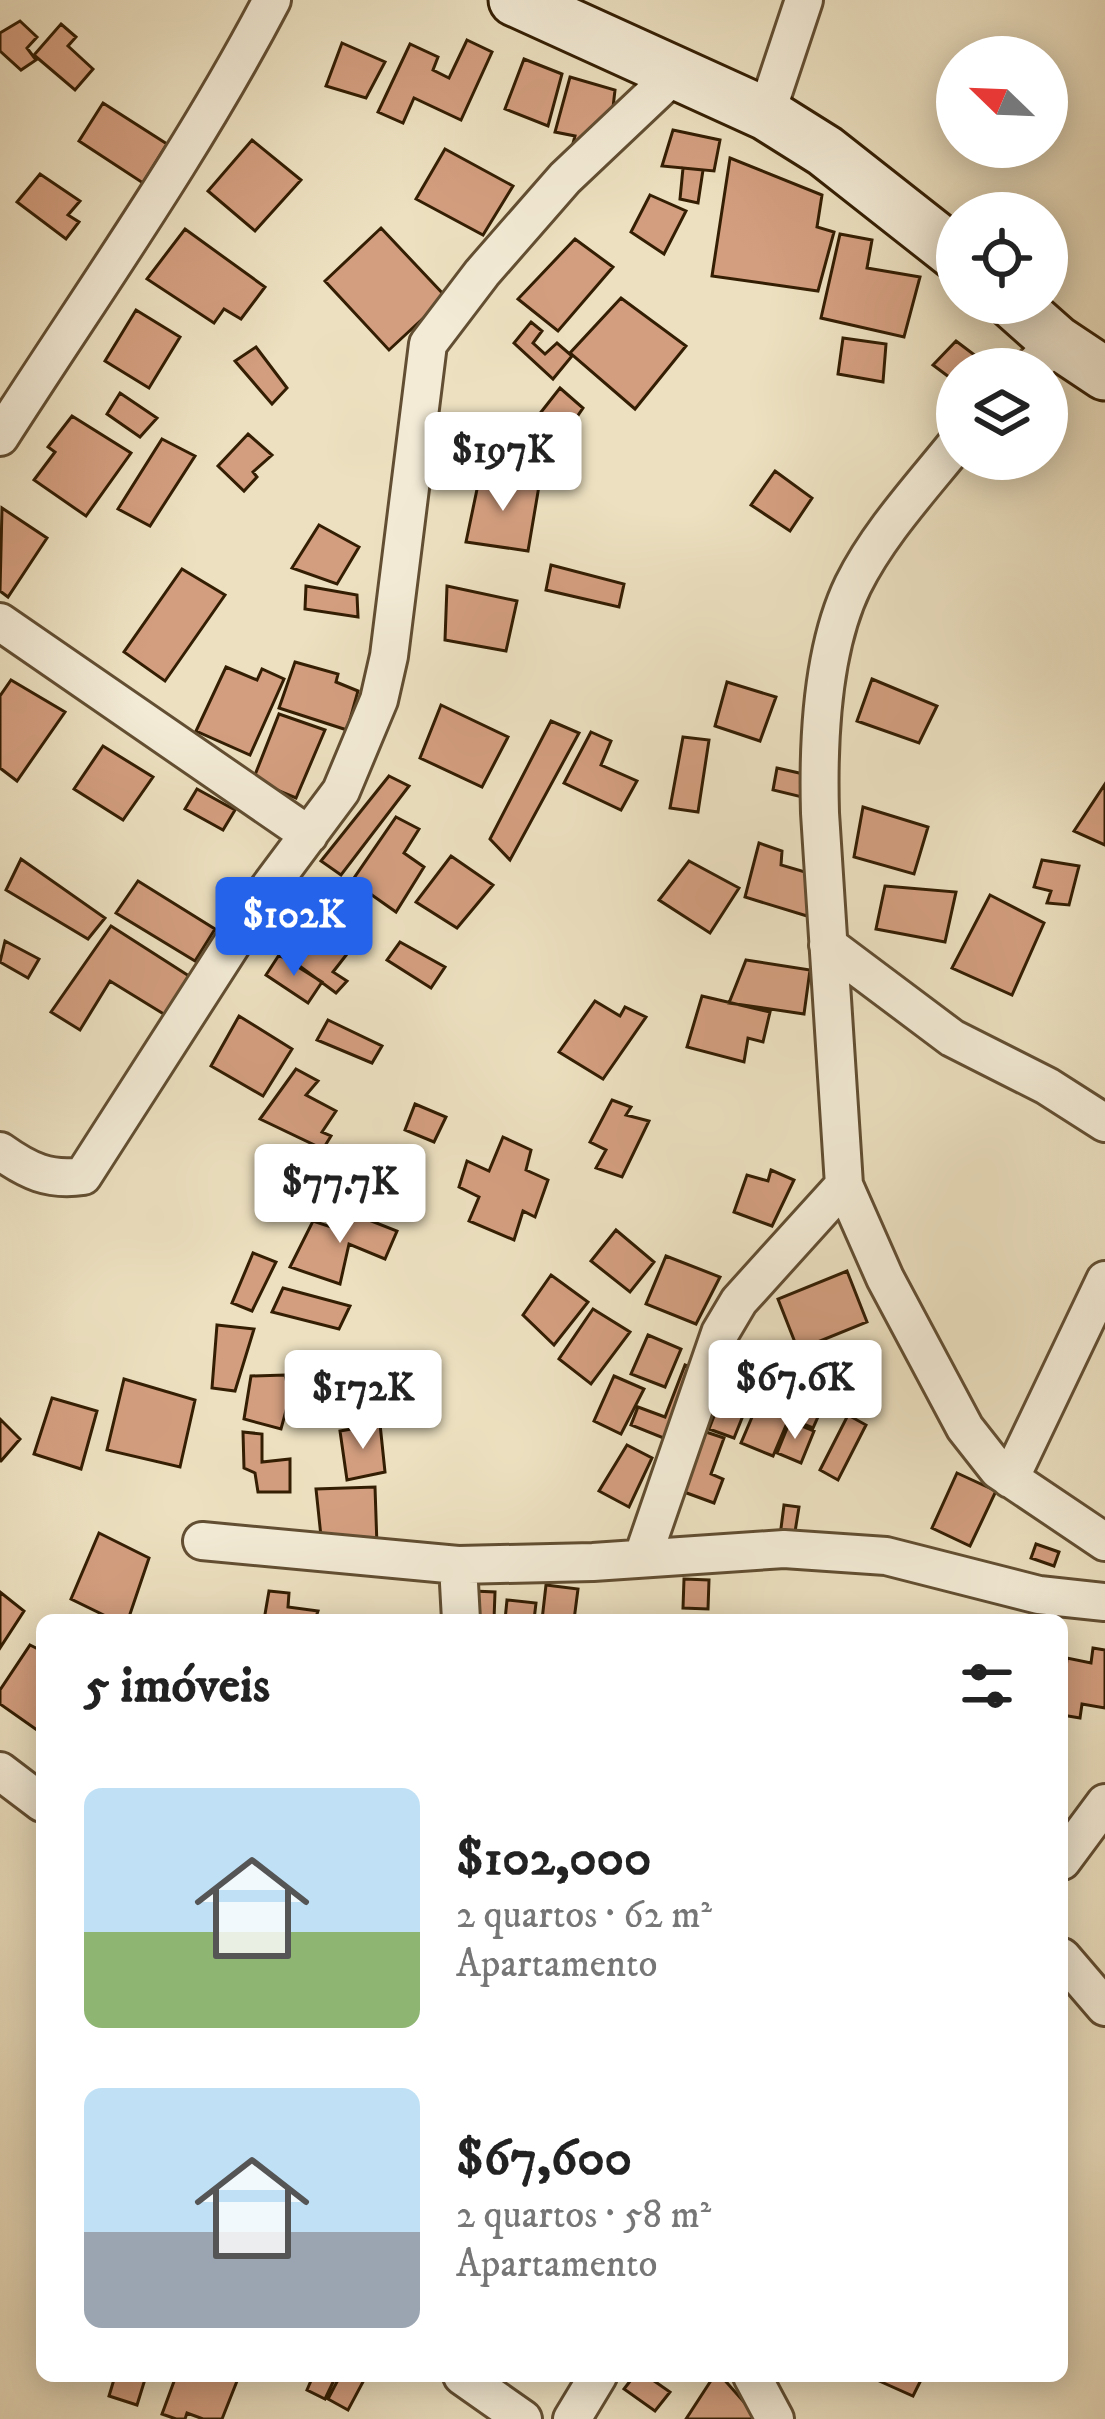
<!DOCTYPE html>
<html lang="pt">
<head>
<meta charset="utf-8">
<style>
	:root { --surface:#fff; --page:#f2f2f2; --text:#222; --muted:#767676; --accent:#2563eb }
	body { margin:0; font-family:"IM FELL DW Pica",serif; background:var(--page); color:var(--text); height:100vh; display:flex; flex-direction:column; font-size:45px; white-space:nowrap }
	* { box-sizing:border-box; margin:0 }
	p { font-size:39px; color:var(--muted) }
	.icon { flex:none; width:66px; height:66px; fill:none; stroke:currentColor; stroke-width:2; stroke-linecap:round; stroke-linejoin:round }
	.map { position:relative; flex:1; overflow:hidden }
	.sheet { position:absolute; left:36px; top:1614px; width:1032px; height:768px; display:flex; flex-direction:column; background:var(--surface); border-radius:18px; box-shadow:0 6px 30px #0003 }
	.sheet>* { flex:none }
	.needle { width:78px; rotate:293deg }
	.controls { position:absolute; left:936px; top:36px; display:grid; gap:24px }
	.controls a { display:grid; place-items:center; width:132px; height:132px; border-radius:50%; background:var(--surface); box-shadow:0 6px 30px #0003; font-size:60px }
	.price { position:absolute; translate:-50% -102px; padding:0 27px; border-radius:12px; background:#fff; color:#222; font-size:39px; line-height:78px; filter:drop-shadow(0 3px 6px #0008) }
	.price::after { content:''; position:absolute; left:50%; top:72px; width:36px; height:27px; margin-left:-18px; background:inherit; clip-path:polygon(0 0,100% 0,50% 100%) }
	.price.on { background:var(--accent); color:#fff }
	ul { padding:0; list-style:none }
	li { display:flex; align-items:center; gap:36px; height:300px; padding:0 48px }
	li span { display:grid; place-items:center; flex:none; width:336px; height:240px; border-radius:18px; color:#555 }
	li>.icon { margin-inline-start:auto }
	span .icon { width:144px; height:144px; fill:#fffc; stroke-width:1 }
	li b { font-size:51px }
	h2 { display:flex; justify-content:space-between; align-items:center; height:144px; padding:0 48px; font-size:51px }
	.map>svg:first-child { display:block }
	.building { fill:#d39e7f; stroke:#341e03; stroke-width:3 }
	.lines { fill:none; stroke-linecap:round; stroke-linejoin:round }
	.street-casing { stroke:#624e32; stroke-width:42 }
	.secondary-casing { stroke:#341e03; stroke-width:57 }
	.street { stroke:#f3ebd6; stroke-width:36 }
	.secondary { stroke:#f3ebd6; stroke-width:51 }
</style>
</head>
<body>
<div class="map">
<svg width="1105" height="2419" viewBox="0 0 1105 2419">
	<rect width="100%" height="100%" fill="#ece0c0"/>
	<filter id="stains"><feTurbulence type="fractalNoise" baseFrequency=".00167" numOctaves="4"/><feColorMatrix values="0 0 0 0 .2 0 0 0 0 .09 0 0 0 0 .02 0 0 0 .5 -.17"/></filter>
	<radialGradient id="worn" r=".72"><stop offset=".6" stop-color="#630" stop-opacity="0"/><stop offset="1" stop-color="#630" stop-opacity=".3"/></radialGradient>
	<!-- building -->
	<path class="building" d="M20,21L37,37L27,48L36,60L21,70L0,51V33Z
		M61,24L76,37L68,46L93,69L75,90L34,55Z
		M467,40L492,52L461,120L414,98L403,123L378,112L410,44L438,57L433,70L449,78Z
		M342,43L385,62L366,98L326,86Z
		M524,59L562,74L548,126L505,109Z
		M570,77L615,90L611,125L568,162L575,136L555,132Z
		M103,103L167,144L143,183L79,141Z
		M673,130L720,140L714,171L662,166Z
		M252,140L301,180L255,231L208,191Z
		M445,149L513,186L483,235L416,199Z
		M730,158L822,195L817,227L834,232L818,291L712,276Z
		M683,168L703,170L698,203L680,199Z
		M40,174L80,201L68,215L79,222L66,239L17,202Z
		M650,195L686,211L664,254L631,232Z
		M381,228L446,297L389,350L325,281Z
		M185,229L265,287L241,319L224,309L214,323L147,279Z
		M840,234L872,240L867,268L920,277L904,337L821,318Z
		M575,239L613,267L558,331L518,299Z
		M621,298L686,346L635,409L570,353Z
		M136,310L180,337L149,388L105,361Z
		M531,322L542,331L533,343L545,354L557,343L572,356L553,379L514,343Z
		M843,338L886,344L883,382L838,374Z
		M956,341L993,369H957V383L933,365Z
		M256,347L287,388L272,404L235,361Z
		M560,388L583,408L555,449L527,430Z
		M120,393L157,418L140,437L107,414Z
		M72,416L131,453L86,516L34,480L55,452L48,447Z
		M248,434L272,455L253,472L257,477L244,491L218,466Z
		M162,439L195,456L150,526L118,509Z
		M775,471L812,498L790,531L751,505Z
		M480,475L539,486L528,551L466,542Z
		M2,508L47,538L8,597L0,591Z
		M319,525L359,547L337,584L292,568Z
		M551,565L624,584L619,607L546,590Z
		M182,569L225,595L165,681L124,652Z
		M306,586L357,595L358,617L305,609Z
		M447,586L517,601L506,651L445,640Z
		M295,662L338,674L336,682L358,691L347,730L279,708Z
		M226,667L257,680L262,669L284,679L250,755L196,731Z
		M872,679L937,706L919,743L857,721Z
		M11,680L65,712L17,781L0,768V696Z
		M727,682L776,697L760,741L715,726Z
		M441,705L508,737L482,787L420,758Z
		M279,714L325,730L296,798L253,780Z
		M551,721L579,733L510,860L490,839Z
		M591,732L611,741L601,765L637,781L621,810L564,783Z
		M683,737L709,740L698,812L670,808Z
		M103,746L153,777L123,820L74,789Z
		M777,768L808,775L806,798L773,790Z
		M389,776L409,786L341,875L321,861Z
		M1105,784V845L1074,831Z
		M197,789L235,810L223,830L185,809Z
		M863,807L928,827L914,874L854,857Z
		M396,817L419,829L404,853L424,867L396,912L352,881Z
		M759,843L782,851L781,865L812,874L807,916L745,897Z
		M451,856L493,885L457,928L416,902Z
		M21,859L105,918L88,939L6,890Z
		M1042,860L1079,866L1069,905L1047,903L1051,891L1034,887Z
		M689,861L739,888L710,933L659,900Z
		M138,881L215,929L195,961L116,913Z
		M885,886L956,892L945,942L876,929Z
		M990,895L1044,923L1012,995L952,968Z
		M317,906L361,936L333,972L347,981L336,993L282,953Z
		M111,926L189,976L167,1016L110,981L80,1030L51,1012Z
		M5,941L39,959L28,978L0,962Z
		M400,942L445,967L431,988L387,960Z
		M279,955L322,982L308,1003L266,975Z
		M746,960L810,970L804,1014L729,1003Z
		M702,996L770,1012L763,1042L748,1038L744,1062L687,1047Z
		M595,1001L620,1016L625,1007L646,1017L603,1079L559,1052Z
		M239,1016L292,1049L263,1096L211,1066Z
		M328,1020L382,1046L372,1063L317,1040Z
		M296,1069L318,1081L306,1095L336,1111L322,1132L331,1136L323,1149L260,1119Z
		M612,1100L631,1107L626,1115L649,1121L622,1177L596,1168L606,1150L590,1142Z
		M415,1104L446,1117L434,1142L405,1130Z
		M503,1137L531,1150L526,1170L548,1180L535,1217L523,1211L514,1240L469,1221L479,1197L459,1187L467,1161L489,1171Z
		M346,1161L411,1164L412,1179L346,1177Z
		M771,1170L794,1180L772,1226L734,1212L747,1175L768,1181Z
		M351,1213L397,1231L385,1259L349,1244L340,1284L290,1267L313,1221L343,1231Z
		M616,1230L654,1262L630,1292L591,1261Z
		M253,1253L276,1262L252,1311L232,1303Z
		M666,1256L720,1277L696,1324L646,1304Z
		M847,1271L867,1322L798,1350L778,1299Z
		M551,1275L588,1302L554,1345L523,1315Z
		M283,1288L350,1306L339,1329L272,1312Z
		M593,1309L630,1332L591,1384L559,1359Z
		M217,1325L254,1329L235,1391L212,1388Z
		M648,1335L681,1349L665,1387L631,1374Z
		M830,1353L856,1372L836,1401L809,1381Z
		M685,1365L704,1373L676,1443L631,1425L638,1407L665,1417Z
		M748,1372L765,1379L757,1399L740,1393Z
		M285,1375L290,1396L281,1429L244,1419L251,1376Z
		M614,1376L644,1389L621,1434L594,1421Z
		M124,1379L195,1400L180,1467L107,1450Z
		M767,1379L800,1393L792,1415L758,1401Z
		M725,1388L750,1398L734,1438L709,1429Z
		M802,1392L825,1401L813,1428L791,1419Z
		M52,1398L97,1411L81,1469L34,1454Z
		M758,1403L790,1416L773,1456L741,1443Z
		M848,1415L866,1425L838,1480L820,1470Z
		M0,1419L20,1439L1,1461H0Z
		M790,1421L814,1431L801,1463L777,1453Z
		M380,1424L385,1472L347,1480L340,1431Z
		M243,1432L262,1434V1462L290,1459V1492H258L255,1473L244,1468Z
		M706,1432L724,1438L711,1474L723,1479L714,1503L684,1492Z
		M627,1445L652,1458L629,1507L599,1491Z
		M957,1473L996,1491L970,1546L932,1528Z
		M375,1487L377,1546H322L316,1489Z
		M784,1505L799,1507L794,1538L780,1536Z
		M99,1533L149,1558L128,1620H114L71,1599Z
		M1036,1544L1059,1552L1054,1566L1031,1558Z
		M684,1579L709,1580L708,1609L683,1608Z
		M546,1585L578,1589L574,1620H542Z
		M269,1591L289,1593L288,1607L318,1611L315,1620H264Z
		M473,1591L495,1592L494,1620H472Z
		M0,1592L24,1611L0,1648Z
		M507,1600L536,1603L534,1620H505Z
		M30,1645L42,1651V1719L37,1730L0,1704V1690Z
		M1093,1648L1105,1650V1708L1082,1704L1080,1718L1062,1715L1067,1658L1091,1663Z
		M115,2376H146L137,2405L109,2396Z
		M176,2376L191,2379L193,2376H239L222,2419H203L187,2413L185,2419H176L162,2414Z
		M313,2376H336L325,2399L307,2390Z
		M340,2376L364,2380L348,2410L328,2399Z
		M634,2376H647L670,2392L655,2411L624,2389Z
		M714,2376H721L759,2419H686Z
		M868,2376H923L913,2396Z"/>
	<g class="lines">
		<defs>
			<path id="street" d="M766,114L804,0
				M1030,369L1057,342
				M0,437C93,292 192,153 272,0
				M957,443C920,489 879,533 853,585C822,649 818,743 820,813L844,1185L885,1278L965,1428L998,1470L1105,1542
				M0,622L309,835
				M828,945L952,1038L1047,1086L1105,1123
				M0,1151C28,1171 49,1181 83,1176L262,897L341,791L379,700L389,656L428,344L482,273L565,178L677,72
				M1010,1479L1105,1280
				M202,1541L458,1565L593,1562L784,1549L886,1556L1039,1595L1105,1602
				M643,1556L720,1333L739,1301L844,1185
				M458,1565L461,1620
				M0,1771L42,1803
				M1062,1861L1105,1803
				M1062,1957L1105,2007
				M462,2376L523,2419
				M752,2376L775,2419
				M572,2419L598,2376"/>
			<path id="secondary" d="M515,0L766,114L825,151L957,255
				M1013,303L1057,342L1105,374"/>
		</defs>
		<!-- street casing -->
		<use href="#street" class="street-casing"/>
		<!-- secondary casing -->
		<use href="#secondary" class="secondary-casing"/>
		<!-- street -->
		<use href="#street" class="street"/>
		<!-- secondary -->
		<use href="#secondary" class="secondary"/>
	</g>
	<rect width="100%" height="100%" filter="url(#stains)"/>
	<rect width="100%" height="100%" fill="url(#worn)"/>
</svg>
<div class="controls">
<a><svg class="needle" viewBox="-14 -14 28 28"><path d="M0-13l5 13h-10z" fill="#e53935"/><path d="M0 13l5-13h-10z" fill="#767676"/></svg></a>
<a><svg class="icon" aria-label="locate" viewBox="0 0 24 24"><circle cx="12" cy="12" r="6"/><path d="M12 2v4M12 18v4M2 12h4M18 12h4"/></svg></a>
<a><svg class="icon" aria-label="layers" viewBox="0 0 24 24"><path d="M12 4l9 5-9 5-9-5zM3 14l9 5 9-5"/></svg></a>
</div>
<b class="price" style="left:503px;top:514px">$197K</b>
<b class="price on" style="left:294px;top:979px">$102K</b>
<b class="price" style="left:340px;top:1246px">$77.7K</b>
<b class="price" style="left:795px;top:1442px">$67.6K</b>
<b class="price" style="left:363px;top:1452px">$172K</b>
<section class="sheet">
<h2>5 imóveis<svg class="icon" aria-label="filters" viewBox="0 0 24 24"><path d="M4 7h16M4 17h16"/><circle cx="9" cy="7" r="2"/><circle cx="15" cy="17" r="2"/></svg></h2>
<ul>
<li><span style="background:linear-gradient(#bfe0f5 60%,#8fb573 0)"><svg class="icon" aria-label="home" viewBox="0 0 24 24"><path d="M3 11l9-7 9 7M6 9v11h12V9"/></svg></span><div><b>$102,000</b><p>2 quartos · 62 m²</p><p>Apartamento</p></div></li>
<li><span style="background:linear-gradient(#bfe0f5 60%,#9aa5b1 0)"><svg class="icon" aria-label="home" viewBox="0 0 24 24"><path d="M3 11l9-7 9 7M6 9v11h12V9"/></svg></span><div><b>$67,600</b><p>2 quartos · 58 m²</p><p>Apartamento</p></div></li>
</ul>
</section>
</div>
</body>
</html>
